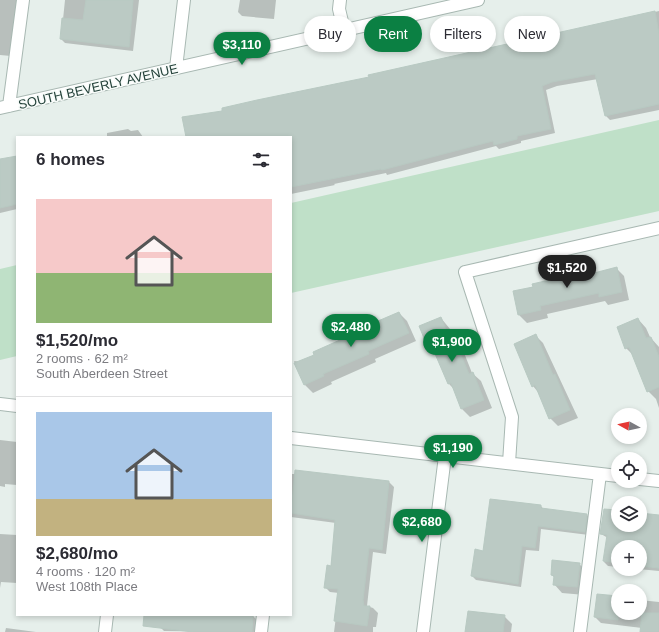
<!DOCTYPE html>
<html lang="en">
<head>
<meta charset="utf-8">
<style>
	:root { --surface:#fff; --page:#f2f2f3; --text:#2b2b33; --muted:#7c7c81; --line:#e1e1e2; --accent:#0b8043 }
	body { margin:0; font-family:Arial,sans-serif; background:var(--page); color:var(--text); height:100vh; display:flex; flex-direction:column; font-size:15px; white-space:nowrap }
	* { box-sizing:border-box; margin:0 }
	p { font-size:13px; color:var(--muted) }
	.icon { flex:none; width:22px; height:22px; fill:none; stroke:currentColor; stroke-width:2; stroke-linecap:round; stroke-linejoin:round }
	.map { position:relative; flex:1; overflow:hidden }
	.sheet { position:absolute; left:16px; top:136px; width:276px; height:480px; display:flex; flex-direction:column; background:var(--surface); border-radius:0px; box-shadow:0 2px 6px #0003 }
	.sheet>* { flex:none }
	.top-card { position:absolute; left:304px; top:16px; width:295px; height:36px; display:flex; gap:8px }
	.needle { width:26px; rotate:278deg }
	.controls { position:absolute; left:611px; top:408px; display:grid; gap:8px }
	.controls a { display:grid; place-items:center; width:36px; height:36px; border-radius:50%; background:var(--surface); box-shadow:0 2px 6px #0003; font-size:20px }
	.price { position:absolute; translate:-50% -34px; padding:0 9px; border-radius:14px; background:var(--accent); color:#fff; font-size:13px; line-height:26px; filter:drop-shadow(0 1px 2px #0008) }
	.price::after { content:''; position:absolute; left:50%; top:24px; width:12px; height:9px; margin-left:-6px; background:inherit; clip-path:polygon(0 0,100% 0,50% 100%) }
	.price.selected { background:#222; color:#fff }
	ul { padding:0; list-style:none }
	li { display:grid; align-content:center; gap:8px; height:212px; padding:0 20px }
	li+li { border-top:1px solid var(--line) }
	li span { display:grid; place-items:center; height:124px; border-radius:0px; color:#555 }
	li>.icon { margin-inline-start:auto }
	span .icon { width:72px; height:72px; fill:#fffc; stroke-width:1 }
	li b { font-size:17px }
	h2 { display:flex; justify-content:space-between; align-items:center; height:48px; padding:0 20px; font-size:17px }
	.chip { padding:0 14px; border-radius:18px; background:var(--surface); box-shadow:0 2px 6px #0003; font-size:14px; line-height:36px }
	.chip.selected { background:var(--accent); color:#fff }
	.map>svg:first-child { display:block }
	.green { fill:#bfe0c8 }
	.shadow { fill:#0003 }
	.building { fill:#bbcac4; stroke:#b8c9c2 }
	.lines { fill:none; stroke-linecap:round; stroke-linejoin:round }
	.minor-casing { stroke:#a8b8b2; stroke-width:14 }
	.minor { stroke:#fff; stroke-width:12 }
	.labels { text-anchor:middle; stroke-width:3; stroke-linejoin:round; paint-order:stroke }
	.street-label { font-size:13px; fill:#24423a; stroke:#f7fbf9 }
</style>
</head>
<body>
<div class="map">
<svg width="659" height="632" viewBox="0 0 659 632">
	<rect width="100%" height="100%" fill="#e6efeb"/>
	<!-- green -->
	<path class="green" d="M659,120V211L291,293V203Z
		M17,265V356L0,360V269Z"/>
	<!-- shadow -->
	<path class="shadow" d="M0,0H19L11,56L0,55Z
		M62,0H139L133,51L65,43L61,39L65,0Z
		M240,0H276L274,19L242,16L238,12Z
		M659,11V110L610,120L606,116L598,79L557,86L546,90L555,133L521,141V143L499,149L496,146L387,175L386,173L334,184L335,185L291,194V137H187L223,112Z
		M128,129L131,131L138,130L143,137H103L107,136V133Z
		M17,157V211V209L0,213V161Z
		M616,268L624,276L629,300L608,305L605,301L547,314L548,318L527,323L519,315L514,292L593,271L595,273Z
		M399,313L407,321L416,341L375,359L376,362L331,382L332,384L313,393L305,385L294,361L317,364L314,353Z
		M441,318L459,340L472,373L481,381L492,408L470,417L462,409L455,390L449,384L435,351L427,343L421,326Z
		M638,319L646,328L650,337L659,347V408L656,399L648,391L633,355L626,348Z
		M535,335L543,343L578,418L558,426L550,418L538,392L533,386Z
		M0,440L17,442V485L5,484V487L0,486Z
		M295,471L389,482L394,487L386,554L373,552L367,606L373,608L378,613L376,627H373V632H334L339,593L330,592L325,587L331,567L336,523L291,517V474H295Z
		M541,506L544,510L587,515L591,519L589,535L541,529L539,551L526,550L521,587L476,580L472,576L484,552Z
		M618,511V525H640V514L659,516V571L638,569H640V547H618V567L608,566L604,562L608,538L601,534Z
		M0,534L17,535V583L1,582L0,588Z
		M579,564L588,572L585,595L562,593L554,584L555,578L552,575Z
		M618,597V613H640V600L659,602V632H641L642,628L601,623L595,617Z
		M161,615L253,616L257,620L256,632L164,631L160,627Z
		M504,616L512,624L511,632H466Z
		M6,628L36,632H5Z"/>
	<!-- building -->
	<path class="building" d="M86,0H133L129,47L60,39L62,18L83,20Z
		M655,11L659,34V104L605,116L595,74L552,82L542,86L551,129L517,136V139L494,145L493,141L382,170L381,169L291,187V137H186L182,117L222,111V108L257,100L369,77L368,75Z
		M17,156V204L0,208V159Z
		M617,267L622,292L599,297V293L540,306L541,310L518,315L513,291L533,287L532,284L593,270L594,273Z
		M399,312L409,333L368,351L369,354L323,374L324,376L304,385L294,363L314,355L313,352L358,332L357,330Z
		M441,317L447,332L451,331L469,374L473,372L484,400L461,409L451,383L448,384L430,342L426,343L419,326Z
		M638,318L646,338L651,337L659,357V387L647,392L629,347L625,349L617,327Z
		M536,334L553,375L555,374L570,410L549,419L535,385L532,387L514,344Z
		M295,470L389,481L382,550L369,548L363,600L364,606H370L367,626L334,621L338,589L324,588L327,565L331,566L335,520L291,513Z
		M490,499L541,505V508L587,514L585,532L538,526L535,548L522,546L518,584L471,576L475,549L483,551Z
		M604,509L618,510V525H640V513L659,515V568L640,566V547H618V563L603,561L607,535L600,534Z
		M552,560L580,563L577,587L553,585L554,576L551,575Z
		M597,594L618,596V620L594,617Z
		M468,611L505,615L503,632H465Z
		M642,613H659V632H640Z
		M144,615H253L252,632H193L143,626Z"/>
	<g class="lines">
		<defs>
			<path id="minor" d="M340,0L339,9L344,30
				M176,68L184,0
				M9,106L23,0
				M0,108L478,0
				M0,404L17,406
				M291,438L618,476
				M509,463L512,417L465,272L659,228
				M640,479L659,481
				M105,632L107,615
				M261,632L263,615
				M423,632L445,456
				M580,632L600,474"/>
		</defs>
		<!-- minor casing -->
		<use href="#minor" class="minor-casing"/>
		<!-- minor -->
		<use href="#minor" class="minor"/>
	</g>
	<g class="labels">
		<!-- street labels -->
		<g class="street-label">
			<text transform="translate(98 86) rotate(-13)" y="5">SOUTH BEVERLY AVENUE</text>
		</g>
	</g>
</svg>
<div class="controls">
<a><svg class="needle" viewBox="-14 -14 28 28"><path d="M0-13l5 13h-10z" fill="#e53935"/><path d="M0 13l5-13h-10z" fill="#7c7c81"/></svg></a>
<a><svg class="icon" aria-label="locate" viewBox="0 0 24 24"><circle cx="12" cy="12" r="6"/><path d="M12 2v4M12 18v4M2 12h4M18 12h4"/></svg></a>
<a><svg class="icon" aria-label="layers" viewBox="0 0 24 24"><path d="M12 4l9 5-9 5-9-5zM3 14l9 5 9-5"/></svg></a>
<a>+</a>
<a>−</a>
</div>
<b class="price" style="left:242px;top:66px">$3,110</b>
<b class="price selected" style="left:567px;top:289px">$1,520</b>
<b class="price" style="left:351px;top:348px">$2,480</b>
<b class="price" style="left:452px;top:363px">$1,900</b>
<b class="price" style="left:453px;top:469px">$1,190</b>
<b class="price" style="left:422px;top:543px">$2,680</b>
<div class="top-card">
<a class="chip">Buy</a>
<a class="chip selected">Rent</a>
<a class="chip">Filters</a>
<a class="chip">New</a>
</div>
<section class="sheet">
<h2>6 homes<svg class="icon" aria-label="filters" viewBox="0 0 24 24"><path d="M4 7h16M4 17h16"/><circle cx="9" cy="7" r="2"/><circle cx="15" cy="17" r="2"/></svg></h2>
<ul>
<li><span style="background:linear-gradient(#f6c9c9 60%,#8fb573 0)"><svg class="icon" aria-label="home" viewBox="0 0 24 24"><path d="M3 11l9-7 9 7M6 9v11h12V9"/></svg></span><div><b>$1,520/mo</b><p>2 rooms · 62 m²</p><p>South Aberdeen Street</p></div></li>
<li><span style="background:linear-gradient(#a9c7e8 70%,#c2b280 0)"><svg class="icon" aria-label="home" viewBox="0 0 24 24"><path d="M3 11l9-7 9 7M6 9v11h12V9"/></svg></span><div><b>$2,680/mo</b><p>4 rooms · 120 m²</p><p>West 108th Place</p></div></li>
</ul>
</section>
</div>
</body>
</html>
